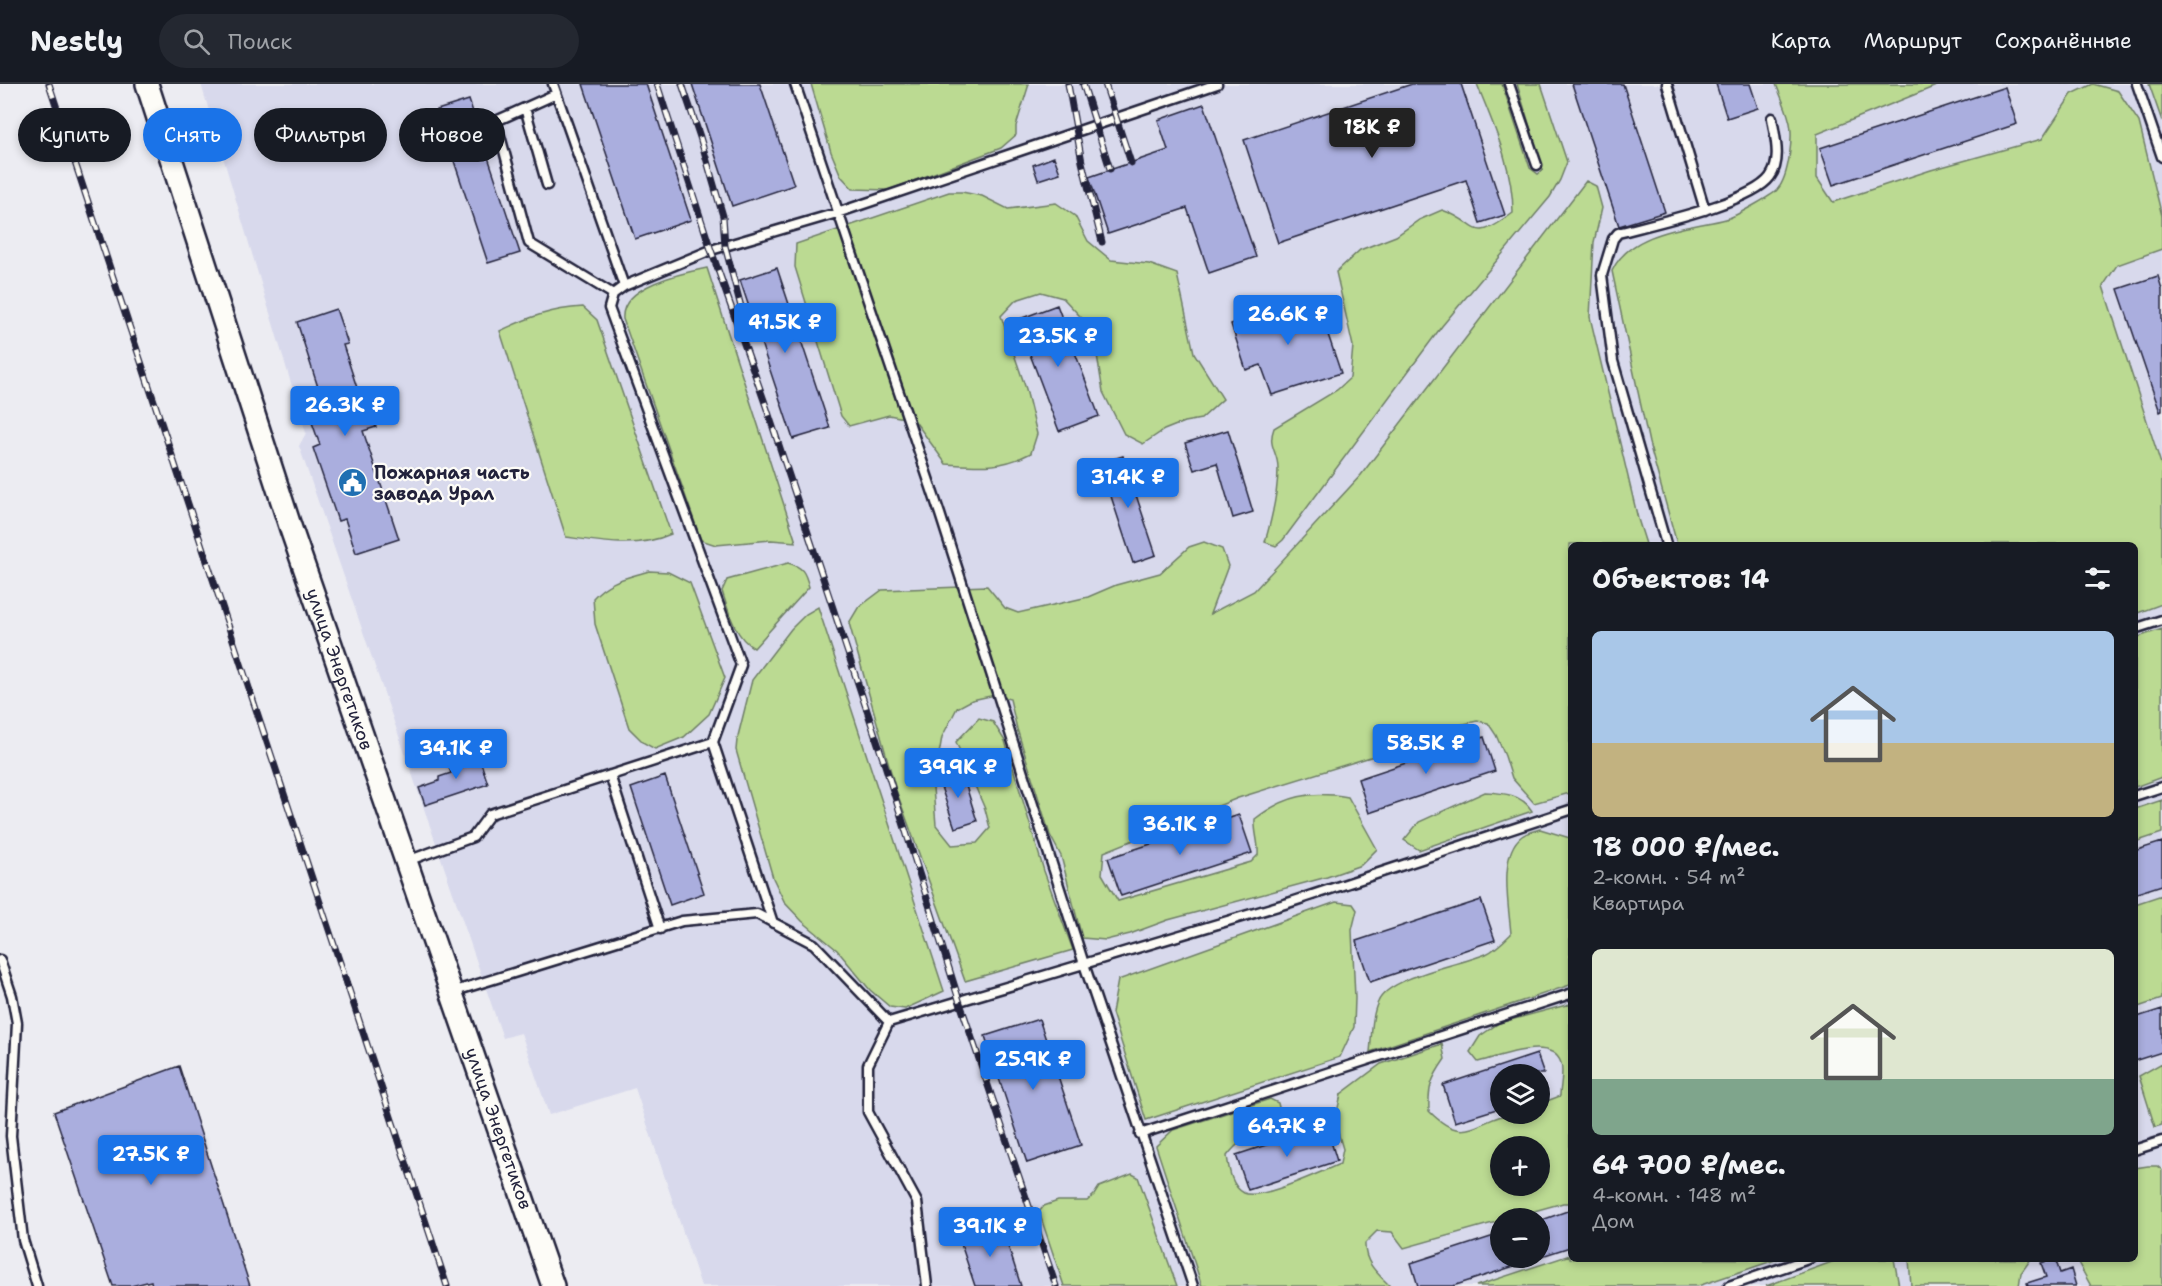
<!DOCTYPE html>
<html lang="ru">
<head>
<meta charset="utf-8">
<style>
	:root { --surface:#171b24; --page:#242831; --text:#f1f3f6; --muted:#9ea1a6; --line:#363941; --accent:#1a73e8 }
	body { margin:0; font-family:"Shantell Sans",sans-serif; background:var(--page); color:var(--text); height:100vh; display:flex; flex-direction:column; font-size:22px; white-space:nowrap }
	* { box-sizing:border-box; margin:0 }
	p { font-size:20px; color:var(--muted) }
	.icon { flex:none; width:33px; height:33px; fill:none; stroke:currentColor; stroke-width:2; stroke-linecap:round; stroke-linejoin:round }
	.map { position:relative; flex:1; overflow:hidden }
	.side { position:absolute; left:1568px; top:458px; width:570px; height:720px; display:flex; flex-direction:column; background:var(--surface); border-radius:9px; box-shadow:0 3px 9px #0003 }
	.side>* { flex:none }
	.banner { position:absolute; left:18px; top:24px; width:570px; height:54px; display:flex; gap:12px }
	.tools { position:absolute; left:1490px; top:980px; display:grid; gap:12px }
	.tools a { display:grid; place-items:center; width:60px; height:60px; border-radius:50%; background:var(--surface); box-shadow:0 3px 9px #0003; font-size:30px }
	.price { position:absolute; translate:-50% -51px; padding:0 14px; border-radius:6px; background:var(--accent); color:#fff; font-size:20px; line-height:39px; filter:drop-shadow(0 2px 3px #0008) }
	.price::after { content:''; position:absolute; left:50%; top:36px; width:18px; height:14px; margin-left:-9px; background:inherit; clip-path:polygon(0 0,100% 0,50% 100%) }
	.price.active { background:#222; color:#fff }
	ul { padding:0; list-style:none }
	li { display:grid; align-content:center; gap:12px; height:318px; padding:0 24px }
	li span { display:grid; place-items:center; height:186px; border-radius:9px; color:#555 }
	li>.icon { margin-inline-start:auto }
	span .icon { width:108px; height:108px; fill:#fffc; stroke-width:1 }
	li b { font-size:26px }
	h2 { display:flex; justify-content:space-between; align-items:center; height:72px; padding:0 24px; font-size:26px }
	.pill { padding:0 21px; border-radius:27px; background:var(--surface); box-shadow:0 3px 9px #0003; font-size:21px; line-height:54px }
	.pill.active { background:var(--accent); color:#fff }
	header { display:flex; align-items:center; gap:36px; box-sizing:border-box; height:84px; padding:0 30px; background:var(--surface); border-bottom:2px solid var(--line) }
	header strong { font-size:28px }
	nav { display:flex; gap:33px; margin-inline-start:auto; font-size:21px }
	.search { width:420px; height:54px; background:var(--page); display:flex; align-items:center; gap:15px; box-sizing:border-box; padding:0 21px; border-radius:33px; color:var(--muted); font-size:22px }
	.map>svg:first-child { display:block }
	.built { fill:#d8d9ec; fill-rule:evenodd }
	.green { fill:#bbda92; stroke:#6e7e66; stroke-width:1.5; fill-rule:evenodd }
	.building { fill:#aaaede; stroke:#22223b; stroke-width:1.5 }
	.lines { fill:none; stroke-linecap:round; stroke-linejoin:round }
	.service-casing { stroke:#22223b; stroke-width:13 }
	.tertiary-casing { stroke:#22223b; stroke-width:26 }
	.service { stroke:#fdfcf7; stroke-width:8 }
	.tertiary { stroke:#fdfcf7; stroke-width:21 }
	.rail-casing { stroke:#22223b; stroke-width:7 }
	.rail { stroke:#fdfcf7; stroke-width:4.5; stroke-dasharray:14; stroke-linecap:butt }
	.labels { text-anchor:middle; stroke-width:4.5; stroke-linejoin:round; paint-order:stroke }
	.poi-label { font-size:18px; font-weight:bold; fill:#22223b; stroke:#fdfcf7; text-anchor:start }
	.street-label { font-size:18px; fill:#22223b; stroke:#fdfcf7 }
</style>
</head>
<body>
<header>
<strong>Nestly</strong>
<div class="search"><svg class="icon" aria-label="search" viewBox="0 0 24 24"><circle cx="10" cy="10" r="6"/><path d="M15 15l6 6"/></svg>Поиск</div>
<nav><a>Карта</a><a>Маршрут</a><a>Сохранённые</a></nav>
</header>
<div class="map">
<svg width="2162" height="1202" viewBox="0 0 2162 1202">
	<rect width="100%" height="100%" fill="#ececf2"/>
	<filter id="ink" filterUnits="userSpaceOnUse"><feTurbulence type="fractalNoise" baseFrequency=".0167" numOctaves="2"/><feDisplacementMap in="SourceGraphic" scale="12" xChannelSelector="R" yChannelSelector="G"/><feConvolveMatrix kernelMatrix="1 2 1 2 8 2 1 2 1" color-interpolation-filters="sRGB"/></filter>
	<g filter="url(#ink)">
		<!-- built -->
		<path class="built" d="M201,0H2162V1202H701L635,1004L549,1031L521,949L503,954L299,362L306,349ZM1570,460H2134V1174H1570ZM1500,990H1539V1029H1500ZM1500,1062H1539V1101H1500ZM1500,1134H1539V1173H1500Z"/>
		<!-- green -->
		<path class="green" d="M811,0H1029L1016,42V51L1001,64L889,106L853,105L841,92L831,68Z
			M1477,0H1502L1530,84L1538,90L1543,86L1517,0H1541L1567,78L1560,96L1550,113L1442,242L1283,456L1276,462L1265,458C1272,434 1278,410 1278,384C1278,367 1267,363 1274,344L1337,306L1350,294L1353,262L1336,188L1360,166L1396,152L1419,136L1442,126C1481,139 1469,162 1513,129C1513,83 1494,42 1477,0Z
			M1776,0H1941L1817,50V94L1833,118L1931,86L2042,55L2072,10L2093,0L2118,7L2139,38L2162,132V165L2117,181L2103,202L2162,383V520L2135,530L2134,460H1677L1649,359L1612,187C1627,154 1670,146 1702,140C1711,138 1721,137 1729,134C1737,131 1773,111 1777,106C1789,93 1794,51 1789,35C1786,23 1780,11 1776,0Z
			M2149,0H2162V37Z
			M1586,97L1596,102L1602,124L1594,158L1590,233L1638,435L1646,460H1570V709L1534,719L1512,694L1505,672L1496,651L1488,639L1477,637L1455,642L1390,667L1238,714L1104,768L1102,790L1118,817L1251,778L1258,771C1259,758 1254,748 1255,735C1286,711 1310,707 1348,713L1377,765L1361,781L1327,793L1168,836L1130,850L1106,856L1082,854L1061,772L1050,751L1017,645L1010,615L995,611L972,616L957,624L942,653L933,704L936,741L952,761L977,759L990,744L985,725L956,658L979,634L993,638L1005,657L1044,787L1073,866L965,897L896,706L849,539L858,524L882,506L987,502L1005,524L1018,529L1088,513L1116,501L1160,489L1189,463L1204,458L1222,465L1228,482L1210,530L1254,507L1361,391Z
			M949,108H962L982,112L1008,125L1056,119L1075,132L1088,157L1111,176L1149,180L1177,190L1194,269L1223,315L1201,335L1184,338L1164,346L1143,360L1124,350L1103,308L1093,246L1063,214L1041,208L1016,216L1001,232L1026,305L1037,350L1031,369C1001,385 979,382 946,380L914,336L889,331L849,342L841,332L795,183L796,160Z
			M707,184L796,458L771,456L716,461L701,456L623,235C620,202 682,189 707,184Z
			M583,223L597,236L671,450C637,465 602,458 566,453L500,247C529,233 551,225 583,223Z
			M788,479C803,483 805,488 809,503L754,564C735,554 728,526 722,507L727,496Z
			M649,487L668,488L690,499L725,594L709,630L684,653L655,665L644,659L629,644L595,540L593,514C609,496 627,494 649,487Z
			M818,523L944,907L905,925L890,923L870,906L837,866L802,837L785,819L773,794L736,666L737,656L752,596L791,545L806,530Z
			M2162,545V693L2135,703V554Z
			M1485,708C1503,709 1522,710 1532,727L1419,766L1404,756L1419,738Z
			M2162,716V749L2135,758V725Z
			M1540,745L1570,754V901L1370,968C1372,952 1371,933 1378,918C1389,892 1460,881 1486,870C1495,866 1504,857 1511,850C1509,823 1498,770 1522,752C1527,748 1535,747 1540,745Z
			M2162,811V915L2135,924V820Z
			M1336,818L1353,820L1357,826L1352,846L1355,914L1354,943L1340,973L1146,1036L1112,929L1118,896Z
			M1570,920V1119H1563L1509,1134H1500V1137L1404,1164L1392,1148L1377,1147L1365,1159C1364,1178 1377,1189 1390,1202H1202L1156,1062L1173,1046L1270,1015L1278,1019L1281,1032C1261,1045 1241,1053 1227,1072C1229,1085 1231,1102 1244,1109C1260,1117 1322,1087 1340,1080L1343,1065L1335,1038L1341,1010L1381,980L1442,960L1445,975C1431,995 1428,1003 1429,1027C1466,1065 1476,1034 1515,1029C1523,1028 1531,1029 1539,1029V1020L1560,1012C1560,1003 1564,988 1561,979C1552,951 1498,973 1478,978L1470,968L1480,952L1499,939ZM1500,1062H1539V1101H1500Z
			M2162,979V1041L2155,1043L2139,992Z
			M2148,1082H2157L2162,1086V1202H2091L2076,1175L2134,1174L2135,1084Z
			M1132,1090L1138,1093L1177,1202H1064L1039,1128L1044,1122L1058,1117H1087L1094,1111L1099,1103Z
			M1570,1171V1174L1778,1175L1698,1202H1476Z
			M1840,1175H1894L1899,1202H1766Z
			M1909,1175V1174L2031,1175L2021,1189L2019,1202H1911Z"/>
		<!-- building -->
		<path class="building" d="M583,0H646L691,136L635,155Z
			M692,0H760L794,101L732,122Z
			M1412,0H1461L1505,131L1480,139L1466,96L1278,159L1244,56Z
			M1572,0H1623L1665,128L1619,142Z
			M1716,0H1750L1758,24L1727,34Z
			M2005,3L2017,40L1833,101L1820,64Z
			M469,16L520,169L488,179L437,26Z
			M1204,20L1256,173L1209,189L1187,124L1108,150L1089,93L1168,66L1158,36Z
			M1054,73L1060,89L1038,96L1033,81Z
			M777,184L830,344L793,355L740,196Z
			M2158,192L2162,205V327L2160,328L2118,205Z
			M1315,212L1341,289L1272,311L1261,281L1246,286L1231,240Z
			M1057,221L1099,332L1059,347L1017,236Z
			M336,225L348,260L343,261L360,313L365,311L376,343L363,347L399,455L356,469L345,435L338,437L313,364L320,361L309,330L325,325L297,238Z
			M1228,346L1253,428L1233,434L1217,379L1194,386L1185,359Z
			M1123,372L1156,471L1133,479L1100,379Z
			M1484,653L1495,687L1369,729L1358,695Z
			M478,670L488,700L425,721L419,704L439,697V693L451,689L448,680Z
			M961,686L977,737L955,744L938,694Z
			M665,692L704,809L670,821L631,704Z
			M1239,731L1252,769L1121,812L1108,774Z
			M2162,758V801L2134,810V767Z
			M1481,816L1495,856L1370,898L1356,857Z
			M2162,925V968L2134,977V934Z
			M1039,935L1081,1061L1027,1079L985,952Z
			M1537,970L1544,990H1500V1024L1455,1038L1443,1001Z
			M179,982L250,1202H152L151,1197L131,1202H113L54,1028Z
			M1326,1041L1337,1077L1248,1106L1236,1071Z
			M1570,1126V1163L1539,1173V1137Z
			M1001,1140L1021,1202H975L959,1154Z
			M1500,1150V1173H1532L1533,1176L1453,1202H1418L1411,1179Z
			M2055,1174L2060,1189L2071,1185L2076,1202H2028L2027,1199L2046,1193L2041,1179Z"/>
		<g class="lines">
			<defs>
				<path id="service" d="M553,0L624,202
					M795,0L940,430L1084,880L1193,1202
					M1509,0L1537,81
					M1667,0L1705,126
					M2137,0L2162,73
					M556,10L496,37L529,159L613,210
					M525,24L547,101
					M1666,460L1613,277L1602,191L1613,155L1618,149C1651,140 1751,119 1770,93C1782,77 1775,53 1772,34
					M2134,545L2162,536
					M713,658L773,839
					M610,691L660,845
					M2134,712L2162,703
					M407,777L473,753L490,730L713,658L741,581L609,224L613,210L624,202L711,166L837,129L1217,0
					M0,876L12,912L17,939L11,1052L23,1156L37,1202
					M452,908L682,837L757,830L814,860L889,938L1288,819L1570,726
					M889,938L868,981V1028L917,1118L927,1202
					M1140,1050L1570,910
					M2134,1066L2162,1057
					M1729,1202L1811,1174"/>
				<g id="tertiary">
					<path id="s1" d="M147,0L291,445L553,1202"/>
				</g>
			</defs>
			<!-- service casing -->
			<use href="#service" class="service-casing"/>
			<!-- tertiary casing -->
			<use href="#tertiary" class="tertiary-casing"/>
			<!-- service -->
			<use href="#service" class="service"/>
			<!-- tertiary -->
			<use href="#tertiary" class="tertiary"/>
			<defs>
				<path id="rail" d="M49,0L447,1202
					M657,0L711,166L766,322L884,678L959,916L1056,1202
					M682,0L700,53L723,132L725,162L745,238
					M1068,0L1082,78L1102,158
					M1083,0L1110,85
					M1105,0L1131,79"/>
			</defs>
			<!-- rail casing -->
			<use href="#rail" class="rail-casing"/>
			<!-- rail -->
			<use href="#rail" class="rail"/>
		</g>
	</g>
	<!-- icons -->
	<defs>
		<symbol id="civic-disc" viewBox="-11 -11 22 22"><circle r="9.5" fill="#1f6fb2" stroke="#fdfcf7"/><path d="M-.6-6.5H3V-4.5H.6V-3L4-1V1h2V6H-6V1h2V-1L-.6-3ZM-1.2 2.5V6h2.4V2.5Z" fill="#fff"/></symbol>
	</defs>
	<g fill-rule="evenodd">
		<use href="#civic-disc" x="336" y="382" width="33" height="33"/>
	</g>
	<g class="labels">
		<!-- poi labels -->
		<g class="poi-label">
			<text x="374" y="395">Пожарная часть<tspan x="374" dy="21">завода Урал</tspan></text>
		</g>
		<!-- street labels -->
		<g class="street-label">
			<text dy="6" stroke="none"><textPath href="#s1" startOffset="616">улица Энергетиков</textPath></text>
			<text dy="6" stroke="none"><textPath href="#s1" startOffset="1102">улица Энергетиков</textPath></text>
		</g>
	</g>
</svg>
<div class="tools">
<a><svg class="icon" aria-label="layers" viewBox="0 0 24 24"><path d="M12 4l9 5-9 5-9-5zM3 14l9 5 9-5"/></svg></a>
<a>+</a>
<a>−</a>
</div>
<b class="price active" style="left:1372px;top:75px">18K ₽</b>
<b class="price" style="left:1288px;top:262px">26.6K ₽</b>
<b class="price" style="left:785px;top:270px">41.5K ₽</b>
<b class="price" style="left:1058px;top:284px">23.5K ₽</b>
<b class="price" style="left:345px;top:353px">26.3K ₽</b>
<b class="price" style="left:1128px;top:425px">31.4K ₽</b>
<b class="price" style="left:1426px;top:691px">58.5K ₽</b>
<b class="price" style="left:456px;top:696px">34.1K ₽</b>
<b class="price" style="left:958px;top:715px">39.9K ₽</b>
<b class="price" style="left:1180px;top:772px">36.1K ₽</b>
<b class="price" style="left:1033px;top:1007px">25.9K ₽</b>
<b class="price" style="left:1287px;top:1074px">64.7K ₽</b>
<b class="price" style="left:151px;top:1102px">27.5K ₽</b>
<b class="price" style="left:990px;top:1174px">39.1K ₽</b>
<div class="banner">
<a class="pill">Купить</a>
<a class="pill active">Снять</a>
<a class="pill">Фильтры</a>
<a class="pill">Новое</a>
</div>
<section class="side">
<h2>Объектов: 14<svg class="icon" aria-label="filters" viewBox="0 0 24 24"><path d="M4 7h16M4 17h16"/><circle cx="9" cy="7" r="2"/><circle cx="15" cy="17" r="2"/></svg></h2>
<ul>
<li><span style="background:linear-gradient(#a9c7e8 60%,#c2b280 0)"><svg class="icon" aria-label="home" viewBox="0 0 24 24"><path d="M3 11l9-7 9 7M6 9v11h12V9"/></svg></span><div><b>18 000 ₽/мес.</b><p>2-комн. · 54 m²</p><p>Квартира</p></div></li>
<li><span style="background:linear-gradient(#dfe7d0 70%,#7fa58c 0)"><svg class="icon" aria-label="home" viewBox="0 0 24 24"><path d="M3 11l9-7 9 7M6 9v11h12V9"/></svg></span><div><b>64 700 ₽/мес.</b><p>4-комн. · 148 m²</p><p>Дом</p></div></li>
</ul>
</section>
</div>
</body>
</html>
